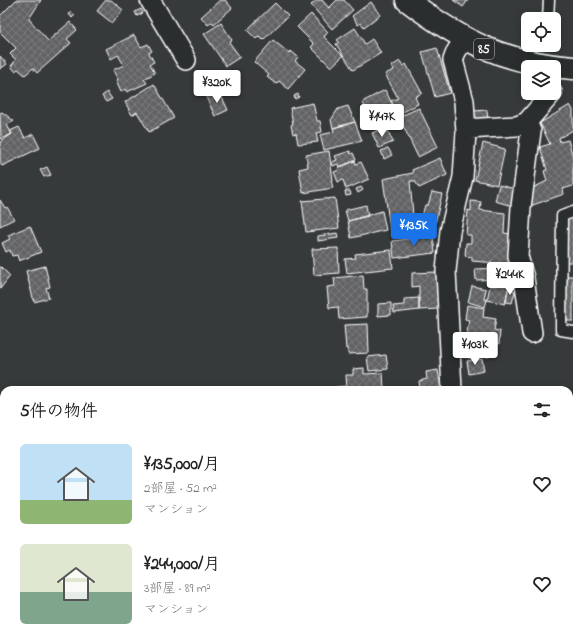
<!DOCTYPE html>
<html lang="ja">
<head>
<meta charset="utf-8">
<style>
	:root { --surface:#fff; --page:#f2f2f2; --text:#222; --muted:#767676; --accent:#1a73e8 }
	body { margin:0; font-family:"Indie Flower","Klee One",sans-serif; background:var(--page); color:var(--text); height:100vh; display:flex; flex-direction:column; font-size:15px; white-space:nowrap }
	* { box-sizing:border-box; margin:0 }
	p { font-size:13px; color:var(--muted) }
	.icon { flex:none; width:22px; height:22px; fill:none; stroke:currentColor; stroke-width:2; stroke-linecap:round; stroke-linejoin:round }
	.map { position:relative; flex:1; overflow:hidden }
	.details { position:absolute; left:0px; top:386px; width:573px; height:256px; display:flex; flex-direction:column; background:var(--surface); border-radius:12px 12px 0 0; box-shadow:0 2px 10px #0003 }
	.details>* { flex:none }
	.fabs { position:absolute; left:521px; top:12px; display:grid; gap:8px }
	.fabs a { display:grid; place-items:center; width:40px; height:40px; border-radius:6px; background:var(--surface); box-shadow:0 2px 10px #0003; font-size:20px }
	.price { position:absolute; translate:-50% -34px; padding:0 9px; border-radius:4px; background:#fff; color:#222; font-size:13px; line-height:26px; filter:drop-shadow(0 1px 2px #0008) }
	.price::after { content:''; position:absolute; left:50%; top:24px; width:12px; height:9px; margin-left:-6px; background:inherit; clip-path:polygon(0 0,100% 0,50% 100%) }
	.price.active { background:var(--accent); color:#fff }
	ul { padding:0; list-style:none }
	li { display:flex; align-items:center; gap:12px; height:100px; padding:0 20px }
	li span { display:grid; place-items:center; flex:none; width:112px; height:80px; border-radius:6px; color:#555 }
	li>.icon { margin-inline-start:auto }
	span .icon { width:48px; height:48px; fill:#fffc; stroke-width:1 }
	li b { font-size:17px }
	h2 { display:flex; justify-content:space-between; align-items:center; height:48px; padding:0 20px; font-size:17px }
	.map>svg:first-child { display:block }
	.building { fill:url(#building-cross-hatch); stroke:#fff }
	.lines { fill:none; stroke-linecap:round; stroke-linejoin:round }
	.service-casing { stroke:#fff; stroke-width:13 }
	.minor-casing { stroke:#fff; stroke-width:22 }
	.primary-casing { stroke:#fff; stroke-width:25 }
	.service { stroke:#2a2d2e; stroke-width:10 }
	.minor { stroke:#2a2d2e; stroke-width:19 }
	.primary { stroke:#2a2d2e; stroke-width:22 }
	.labels { text-anchor:middle; stroke-width:3; stroke-linejoin:round; paint-order:stroke }
	.shield { fill:#2a2d2e; stroke:#bfc0c0; stroke-width:1 }
	.shield-label { font-size:12px; font-weight:bold; fill:#fff }
</style>
</head>
<body>
<div class="map">
<svg width="573" height="642" viewBox="0 0 573 642">
	<defs>
		<pattern id="building-cross-hatch" width="8" height="8" patternUnits="userSpaceOnUse"><rect width="8" height="8" fill="#636465"/><path d="M0 0l8 8M0 8l8-8" fill="none" stroke="#7a7b7c"/></pattern>
	</defs>
	<rect width="100%" height="100%" fill="#373a3b"/>
	<filter id="ink" filterUnits="userSpaceOnUse"><feTurbulence type="fractalNoise" baseFrequency=".025" numOctaves="2"/><feDisplacementMap in="SourceGraphic" scale="8" xChannelSelector="R" yChannelSelector="G"/><feConvolveMatrix kernelMatrix="1 2 1 2 8 2 1 2 1" color-interpolation-filters="sRGB"/></filter>
	<g filter="url(#ink)">
		<!-- building -->
		<path class="building" d="M16,0H41L29,19L48,41L70,22L77,30L67,39L71,43L37,73L33,68L25,75L18,69L15,71L11,66L16,60L10,54L16,48L0,32V16Z
			M106,0H111L123,10L112,23L97,11Z
			M220,0H225L232,8L214,24L212,22L208,25L201,17Z
			M317,0H322L329,8L337,0H344L353,10L332,29L311,5Z
			M453,0H468L463,7Z
			M371,2L380,15L364,27L361,23L358,25L352,16Z
			M275,3L288,16L263,40L259,36L256,39L247,30Z
			M141,9L143,13L137,16L135,12Z
			M72,12L75,15L72,18L69,14Z
			M311,14L328,32L324,37L343,56L331,67L311,47L314,44L297,27Z
			M221,23L232,40L229,42L240,57L226,66L204,34Z
			M355,28L365,44L372,39L381,53L353,70L336,44L339,42L337,40Z
			M134,35L141,47L148,44L152,51L149,53L154,62L150,64L155,73L144,79L147,83L127,92L125,89L121,92L116,81L118,80L113,70L124,65L118,55L111,59L106,49Z
			M273,40L289,53L291,51L298,57L295,61L305,69L288,89L279,81L276,84L267,77L269,75L254,62Z
			M437,48L450,93L435,97L422,52Z
			M0,56L7,64L0,69Z
			M400,61L403,66L406,64L422,93L415,97L418,104L403,112L401,109L397,111L391,101L398,98L385,74L394,70L392,66Z
			M154,84L174,118L149,132L137,112L132,115L125,102Z
			M385,90L395,109L389,112L393,118L376,127L363,103L364,101Z
			M219,91L228,110L215,116L206,97Z
			M107,92L112,99L106,102L102,96Z
			M298,94L299,97L295,99L294,96Z
			M313,103L317,121H320L322,132L316,133L318,142L298,144L296,133L293,134L291,125L293,124L290,108Z
			M570,105L573,110V130L559,138L560,142L568,140L573,157V186L563,189L564,194L530,206L533,188L547,181L544,171L547,170L540,147L550,144L540,123Z
			M348,106L355,122L333,128L331,120L338,109Z
			M419,108L438,147L418,157L399,117Z
			M487,110L488,123L473,124V111Z
			M2,112L14,121L7,125L12,134L1,139L0,113Z
			M355,122L362,141L324,150L320,135L334,132L333,128Z
			M19,127L25,138L33,134L40,148L2,166L0,163V142L12,134L10,131Z
			M386,127L393,142L379,148L372,133Z
			M483,143L505,149L497,185L475,180Z
			M388,148L392,155L384,159L381,151Z
			M329,151L333,180H331L333,188L303,193L299,169L308,167L306,155Z
			M350,151L351,154L353,153L356,160L339,167L338,164L333,166L332,162L337,160L335,156Z
			M440,158L447,175L419,188L415,181H410L414,227L390,229L383,179L413,173L412,170Z
			M355,161L356,164L361,162L369,179L346,189L343,180L338,182L334,172L339,170L338,168Z
			M47,167L51,175L44,177L40,170Z
			M499,185L519,190L516,207L495,201Z
			M361,187L363,190L358,193L356,189Z
			M345,191H350L351,195L346,196Z
			M432,192L442,194L434,228L420,224L425,205H428Z
			M335,198L339,228L306,232L302,201Z
			M0,200L5,208L7,207L14,219L0,226Z
			M471,201L481,202L480,210L505,213L504,233L511,234L509,264L472,261V257L465,256L466,243H471V235H466L468,210L471,211Z
			M366,205L368,216L348,221L345,210Z
			M382,211L386,230L351,238L348,221Z
			M566,217H573V262H565Z
			M30,226L41,252L19,261L17,255L12,256L10,250L6,252L2,243L10,239L8,235Z
			M337,233L338,238L318,241V236Z
			M433,236L435,253L394,258L392,241Z
			M338,248L339,273L314,275L312,249Z
			M391,250L393,268L347,273L345,259L356,258L355,254Z
			M0,266L10,276L0,289Z
			M45,266L50,287L46,288L49,298L34,302L26,271Z
			M501,268V279L476,280L475,269Z
			M437,272L438,309L419,310V286L412,287V273Z
			M363,275L364,289H367V317L339,319L338,307L329,308L327,287L335,286L334,278Z
			M563,276H573V321H563Z
			M509,285L505,304L487,300L490,286Z
			M472,286L486,289L484,299L487,300L485,307L468,302Z
			M508,289L515,291L512,303L506,302Z
			M419,298V310L394,313L393,306L404,305V299Z
			M391,303V315L378,316V304Z
			M467,305L484,308L483,317L496,319L494,330L500,331L499,344L492,342L489,357L477,355V359L463,357L469,320L465,319Z
			M368,324L369,353L348,354V349H346L344,325Z
			M386,355L388,369L369,371L367,357Z
			M482,359L484,371L469,374L467,361Z
			M364,368V374L383,373L384,390H347L346,375H353V369Z
			M438,370L441,390H406L420,388L419,381L427,379L426,372Z
			M347,386V390H336V387Z"/>
		<g class="lines">
			<defs>
				<path id="service" d="M548,19L549,0
					M573,212L562,216L561,330L573,332"/>
				<path id="minor" d="M150,0L186,60
					M527,122L531,131L521,207L518,256L524,278L532,333
					M466,129L517,126L527,122L552,93
					M452,390L446,271L450,231L463,177L466,132L464,101L453,60L456,52L464,39
					M430,638L431,642"/>
				<path id="primary" d="M407,0C461,41 504,63 573,68"/>
			</defs>
			<!-- service casing -->
			<use href="#service" class="service-casing"/>
			<!-- minor casing -->
			<use href="#minor" class="minor-casing"/>
			<!-- primary casing -->
			<use href="#primary" class="primary-casing"/>
			<!-- service -->
			<use href="#service" class="service"/>
			<!-- minor -->
			<use href="#minor" class="minor"/>
			<!-- primary -->
			<use href="#primary" class="primary"/>
		</g>
	</g>
	<g class="labels">
		<!-- shield labels -->
		<rect class="shield" x="474" y="39" width="20" height="20" rx="3"/>
		<g class="shield-label">
			<text x="484" y="53">85</text>
		</g>
	</g>
</svg>
<div class="fabs">
<a><svg class="icon" aria-label="locate" viewBox="0 0 24 24"><circle cx="12" cy="12" r="6"/><path d="M12 2v4M12 18v4M2 12h4M18 12h4"/></svg></a>
<a><svg class="icon" aria-label="layers" viewBox="0 0 24 24"><path d="M12 4l9 5-9 5-9-5zM3 14l9 5 9-5"/></svg></a>
</div>
<b class="price" style="left:217px;top:104px">¥320K</b>
<b class="price" style="left:382px;top:138px">¥147K</b>
<b class="price active" style="left:414px;top:247px">¥135K</b>
<b class="price" style="left:510px;top:296px">¥244K</b>
<b class="price" style="left:475px;top:366px">¥103K</b>
<section class="details">
<h2>5件の物件<svg class="icon" aria-label="filters" viewBox="0 0 24 24"><path d="M4 7h16M4 17h16"/><circle cx="9" cy="7" r="2"/><circle cx="15" cy="17" r="2"/></svg></h2>
<ul>
<li><span style="background:linear-gradient(#bfe0f5 70%,#8fb573 0)"><svg class="icon" aria-label="home" viewBox="0 0 24 24"><path d="M3 11l9-7 9 7M6 9v11h12V9"/></svg></span><div><b>¥135,000/月</b><p>2部屋 · 52 m²</p><p>マンション</p></div><svg class="icon" aria-label="heart" viewBox="0 0 24 24"><path d="M12 20l-8-8c-3-5 5-10 8-4 3-6 11-1 8 4z"/></svg></li>
<li><span style="background:linear-gradient(#dfe7d0 60%,#7fa58c 0)"><svg class="icon" aria-label="home" viewBox="0 0 24 24"><path d="M3 11l9-7 9 7M6 9v11h12V9"/></svg></span><div><b>¥244,000/月</b><p>3部屋 · 89 m²</p><p>マンション</p></div><svg class="icon" aria-label="heart" viewBox="0 0 24 24"><path d="M12 20l-8-8c-3-5 5-10 8-4 3-6 11-1 8 4z"/></svg></li>
</ul>
</section>
</div>
</body>
</html>
